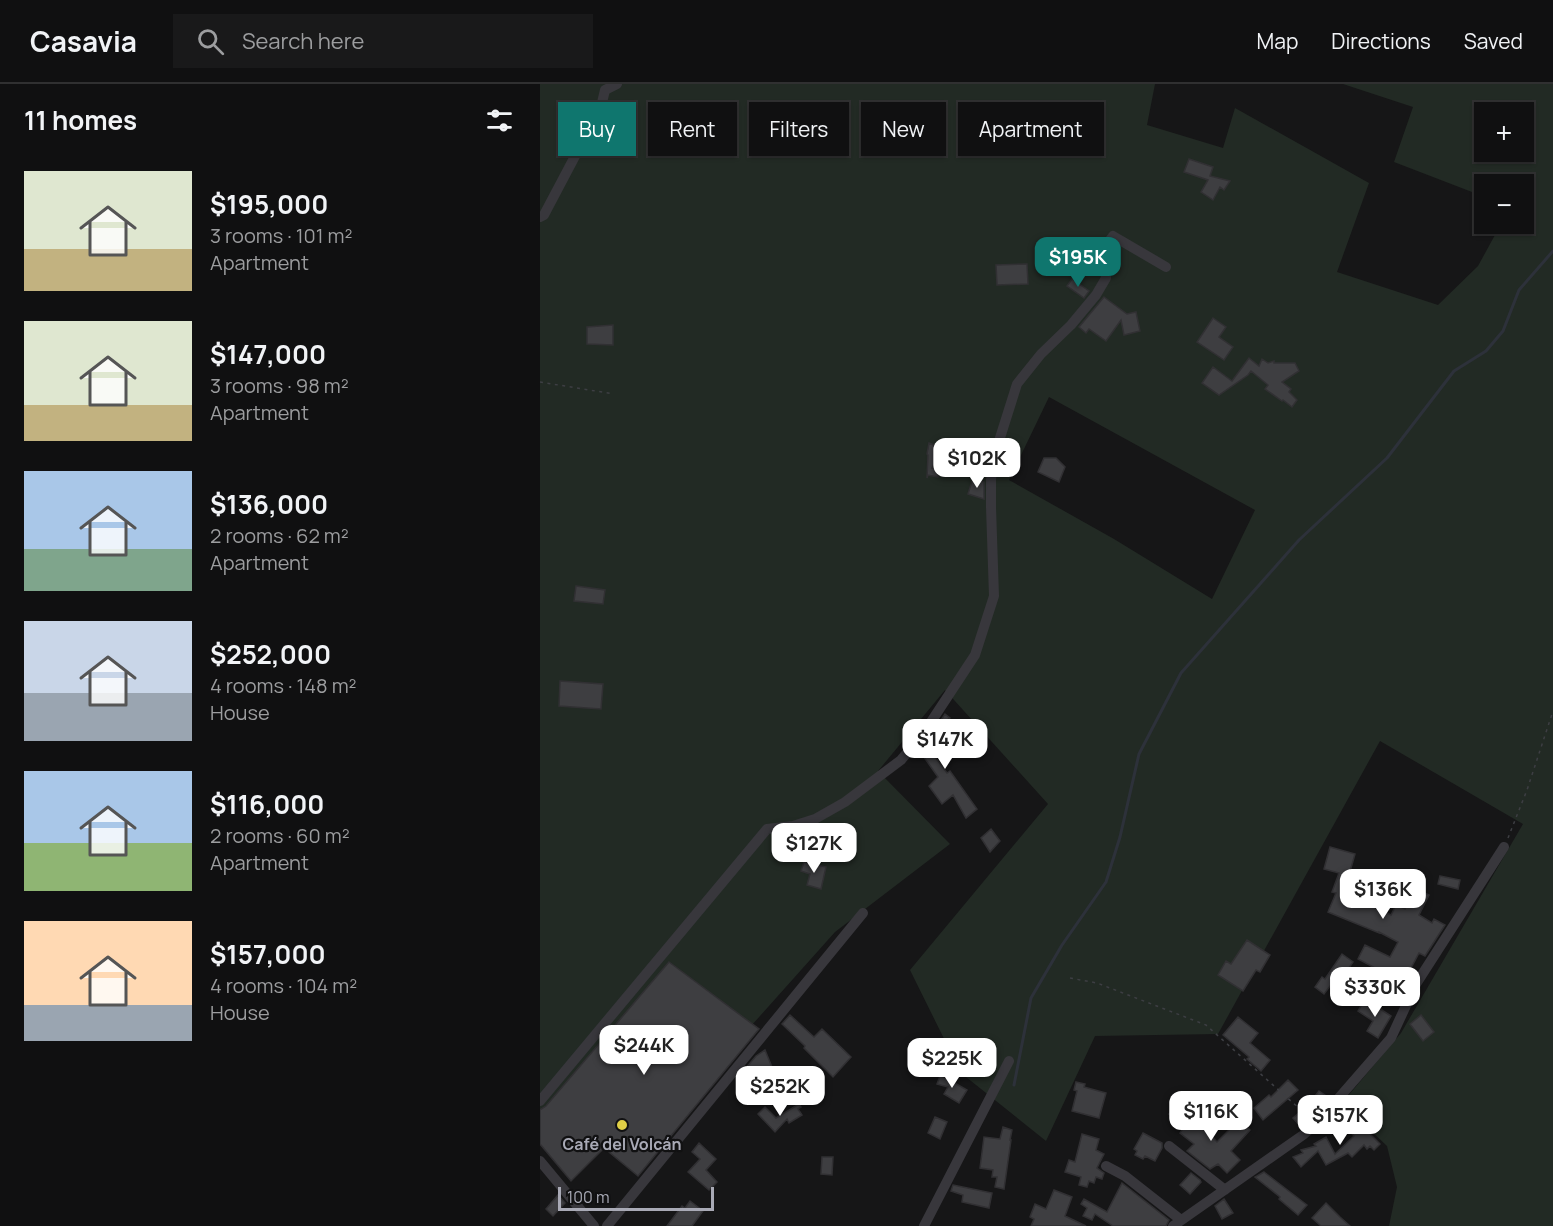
<!DOCTYPE html>
<html lang="en">
<head>
<meta charset="utf-8">
<style>
	:root { --surface:#101011; --page:#19191a; --text:#f1f3f6; --muted:#9c9d9f; --line:#303031; --accent:#0f766e }
	body { margin:0; font-family:Manrope,sans-serif; background:var(--page); color:var(--text); height:100vh; display:flex; flex-direction:column; font-size:22px; white-space:nowrap }
	* { box-sizing:border-box; margin:0 }
	p { font-size:20px; color:var(--muted) }
	.icon { flex:none; width:33px; height:33px; fill:none; stroke:currentColor; stroke-width:2; stroke-linecap:round; stroke-linejoin:round }
	.map { position:relative; flex:1; overflow:hidden }
	.drawer { display:flex; flex-direction:column; background:var(--surface); width:540px }
	.drawer>* { flex:none }
	.banner { position:absolute; left:18px; top:18px; width:570px; height:54px; display:flex; gap:12px }
	.buttons { position:absolute; left:934px; top:18px; display:grid; gap:12px }
	.buttons a { display:grid; place-items:center; width:60px; height:60px; border-radius:0px; background:var(--surface); box-shadow:0 2px 4px #0004,0 0 0 2px var(--line); font-size:30px }
	.scale { position:absolute; left:18px; bottom:15px; width:156px; box-sizing:border-box; padding-left:6px; border:3px solid #a9aab6; border-top:0; font-size:16px; line-height:21px; white-space:nowrap; color:#a9aab6; -webkit-text-stroke:4px #111112; paint-order:stroke }
	.price { position:absolute; translate:-50% -51px; padding:0 14px; border-radius:12px; background:#fff; color:#222; font-size:20px; line-height:39px; filter:drop-shadow(0 2px 3px #0008) }
	.price::after { content:''; position:absolute; left:50%; top:36px; width:18px; height:14px; margin-left:-9px; background:inherit; clip-path:polygon(0 0,100% 0,50% 100%) }
	.price.selected { background:var(--accent); color:#fff }
	ul { padding:0; list-style:none }
	li { display:flex; align-items:center; gap:18px; height:150px; padding:0 24px }
	li span { display:grid; place-items:center; flex:none; width:168px; height:120px; border-radius:0px; color:#555 }
	li>.icon { margin-inline-start:auto }
	span .icon { width:72px; height:72px; fill:#fffc; stroke-width:1 }
	li b { font-size:26px }
	h2 { display:flex; justify-content:space-between; align-items:center; height:72px; padding:0 24px; font-size:26px }
	.chip { padding:0 21px; border-radius:0px; background:var(--surface); box-shadow:0 2px 4px #0004,0 0 0 2px var(--line); font-size:21px; line-height:54px }
	.chip.selected { background:var(--accent); color:#fff }
	header { display:flex; align-items:center; gap:36px; box-sizing:border-box; height:84px; padding:0 30px; background:var(--surface); border-bottom:2px solid var(--line) }
	header strong { font-size:28px }
	nav { display:flex; gap:33px; margin-inline-start:auto; font-size:21px }
	.search { width:420px; height:54px; background:var(--page); display:flex; align-items:center; gap:15px; box-sizing:border-box; padding:0 21px; border-radius:0px; color:var(--muted); font-size:22px }
	main { display:flex; flex:1; min-height:0 }
	.map>svg:first-child { display:block }
	.green { fill:#222a24; fill-rule:evenodd }
	.lines { fill:none; stroke-linecap:round; stroke-linejoin:round }
	.stream { stroke:#2d313a; stroke-width:3 }
	.building { fill:#3e3e41; stroke:#313033; stroke-width:1.5 }
	.path { stroke:#3d3e43; stroke-width:1.5; stroke-dasharray:3 4.5; stroke-linecap:butt }
	.minor { stroke:#38373c; stroke-width:10 }
	.poi-dot { fill:#e0cf46; stroke:#111112; stroke-width:2 }
	.labels { text-anchor:middle; stroke-width:4.5; stroke-linejoin:round; paint-order:stroke }
	.poi-label { font-size:16px; font-weight:bold; fill:#a9aab6; stroke:#111112 }
</style>
</head>
<body>
<header>
<strong>Casavia</strong>
<div class="search"><svg class="icon" aria-label="search" viewBox="0 0 24 24"><circle cx="10" cy="10" r="6"/><path d="M15 15l6 6"/></svg>Search here</div>
<nav><a>Map</a><a>Directions</a><a>Saved</a></nav>
</header>
<main>
<section class="drawer">
<h2>11 homes<svg class="icon" aria-label="filters" viewBox="0 0 24 24"><path d="M4 7h16M4 17h16"/><circle cx="9" cy="7" r="2"/><circle cx="15" cy="17" r="2"/></svg></h2>
<ul>
<li><span style="background:linear-gradient(#dfe7d0 65%,#c2b280 0)"><svg class="icon" aria-label="home" viewBox="0 0 24 24"><path d="M3 11l9-7 9 7M6 9v11h12V9"/></svg></span><div><b>$195,000</b><p>3 rooms · 101 m²</p><p>Apartment</p></div></li>
<li><span style="background:linear-gradient(#dfe7d0 70%,#c2b280 0)"><svg class="icon" aria-label="home" viewBox="0 0 24 24"><path d="M3 11l9-7 9 7M6 9v11h12V9"/></svg></span><div><b>$147,000</b><p>3 rooms · 98 m²</p><p>Apartment</p></div></li>
<li><span style="background:linear-gradient(#a9c7e8 65%,#7fa58c 0)"><svg class="icon" aria-label="home" viewBox="0 0 24 24"><path d="M3 11l9-7 9 7M6 9v11h12V9"/></svg></span><div><b>$136,000</b><p>2 rooms · 62 m²</p><p>Apartment</p></div></li>
<li><span style="background:linear-gradient(#c9d6e8 60%,#9aa5b1 0)"><svg class="icon" aria-label="home" viewBox="0 0 24 24"><path d="M3 11l9-7 9 7M6 9v11h12V9"/></svg></span><div><b>$252,000</b><p>4 rooms · 148 m²</p><p>House</p></div></li>
<li><span style="background:linear-gradient(#a9c7e8 60%,#8fb573 0)"><svg class="icon" aria-label="home" viewBox="0 0 24 24"><path d="M3 11l9-7 9 7M6 9v11h12V9"/></svg></span><div><b>$116,000</b><p>2 rooms · 60 m²</p><p>Apartment</p></div></li>
<li><span style="background:linear-gradient(#ffd9b3 70%,#9aa5b1 0)"><svg class="icon" aria-label="home" viewBox="0 0 24 24"><path d="M3 11l9-7 9 7M6 9v11h12V9"/></svg></span><div><b>$157,000</b><p>4 rooms · 104 m²</p><p>House</p></div></li>
</ul>
</section>
<div class="map">
<svg width="1013" height="1142" viewBox="0 0 1013 1142">
	<rect width="100%" height="100%" fill="#161617"/>
	<!-- green -->
	<path class="green" d="M0,0H615L607,41L683,64L695,24L829,99L797,188L898,221L938,182L961,140H984V100H945V113L854,78L873,23L803,0H1013V1142H849L857,1103L847,1062L802,1019L861,949L983,740L840,657L678,950L555,952L506,1057L421,989L370,886L508,720L405,606L338,687L410,760L295,848L178,979L0,1044ZM945,28H984V68H945ZM509,313L715,426L672,515L574,455L469,396Z"/>
	<g class="lines">
		<!-- stream -->
		<path class="stream" d="M474,1001L491,914L522,861L566,798L580,753L599,670L641,589L759,456L847,374L914,287L946,267L963,247L979,206L1013,167"/>
	</g>
	<!-- building -->
	<path class="building" d="M649,75L673,83L670,92L690,97L684,106L680,103L673,116L661,108L668,96L644,88Z
		M487,180L488,200L457,201L456,181Z
		M532,195L549,207L544,214L527,202Z
		M564,213L587,230L596,228L600,247L584,251L581,236L566,257L549,245L546,249L539,243Z
		M673,234L686,243L679,253L693,263L684,276L657,258Z
		M73,241V261L47,260V243Z
		M709,274L719,282L722,275L728,279L734,277V279H755L759,287L742,298L751,305L749,308L757,316L752,323L743,316L742,317L725,305L728,301L711,287L708,291L679,311L662,299L673,283L692,297Z
		M389,359L401,364L392,384H399L398,393L388,391L387,394L388,371L387,370Z
		M504,374H516L525,383L519,398L498,388Z
		M433,394L444,398V415L428,410Z
		M36,502L65,506L63,520L34,517Z
		M20,597L63,600L61,625L19,622Z
		M405,630L410,634L407,636L415,645L392,669L407,689L410,687L437,725L426,734L413,711L402,720L389,702L398,693L379,666L391,651Z
		M451,745L460,757L450,768L441,754Z
		M790,763L815,770L805,805L822,812L830,793L846,800L836,824L851,831L856,821L865,825L875,804L889,811L879,831L892,839L894,835L905,841L885,872L879,869L870,886H872L865,900L818,875L825,861L850,873L858,858L839,848V849L788,828L796,809L792,808L799,789L784,785Z
		M264,778L286,783L281,805L267,801L270,790L261,787Z
		M900,792L920,796L918,805L898,800Z
		M707,856L730,871L720,888L716,886L703,907L678,891L686,877L691,880Z
		M802,870L813,878L801,896L797,893L784,910L775,903L782,893L785,895Z
		M129,878L219,945L98,1092L64,1064L31,1097L0,1060V1026L6,1022Z
		M825,915L851,932L838,954L827,947L833,937L818,927Z
		M250,931L274,953L282,945L311,973L293,993L264,964L265,962L242,940Z
		M881,931L894,948L883,957L870,940Z
		M698,933L718,949L710,959L730,976L721,987L707,975L709,973L683,951Z
		M225,966L234,988L241,984L247,994L232,1003L223,988L204,999L200,991L216,972Z
		M400,992L406,994L427,1006L419,1019L404,1010L408,1003L397,1000Z
		M748,996L758,1006L723,1036L714,1024L729,1011L731,1013Z
		M536,998L545,1000L544,1003L566,1009L559,1034L532,1027L537,1007L534,1006Z
		M779,1007L789,1014L772,1034L761,1043L753,1034L760,1028L761,1030Z
		M259,1020L261,1023L258,1025L262,1031L249,1039L247,1035L235,1048L218,1030L225,1023L236,1034Z
		M634,1023L666,1046L677,1058L699,1036L710,1046L691,1067L700,1076L687,1089L678,1080L670,1085L647,1067L654,1060L640,1049L644,1043L643,1041L629,1030Z
		M395,1033L407,1038L400,1055L388,1049Z
		M816,1036L840,1060L834,1066L830,1062L827,1065L824,1061L812,1073L808,1069L786,1081L778,1067L761,1083L753,1073L763,1069L761,1066L776,1062L774,1060L786,1053L795,1070L814,1052L808,1045Z
		M463,1043L472,1046L470,1056H471L464,1105L455,1103L457,1093H452L453,1086L440,1084L444,1053L460,1055Z
		M603,1049L622,1059V1064L615,1077L605,1072L603,1075L595,1071L597,1067L594,1065Z
		M542,1050L559,1055L556,1066L564,1070L557,1084L564,1089L562,1095L556,1093L554,1099L549,1097L547,1103L539,1101L541,1093L525,1088L529,1076L535,1078Z
		M159,1059L176,1075L166,1086L177,1098L169,1106L148,1088L160,1075L152,1068Z
		M282,1073H293L292,1091L281,1090Z
		M724,1088L767,1121L758,1131L739,1115L740,1113L715,1093Z
		M651,1089L660,1096L661,1098L650,1110L640,1101Z
		M582,1099L629,1136L626,1142H573L555,1130L552,1136L543,1132L547,1124L541,1120L544,1115L567,1128Z
		M413,1101L452,1109L449,1124L422,1118L423,1111L411,1107Z
		M514,1106L532,1113L525,1132L546,1142H491L494,1135L490,1133L495,1120L506,1125Z
		M18,1111L25,1119L13,1132L6,1125Z
		M684,1115L693,1129L682,1135L675,1122Z
		M150,1117L163,1127L152,1142H127L142,1122L145,1124Z
		M786,1119L800,1133L810,1142H781L772,1134Z"/>
	<g class="lines">
		<!-- path -->
		<path class="path" d="M0,298L74,310
			M968,754L987,706L1013,627
			M530,894L557,899L666,941L753,1019L770,1033"/>
		<!-- minor -->
		<path class="minor" d="M0,133L4,131L61,23L65,6L77,0
			M0,1017L227,745L253,742L275,735L305,718L361,676L385,647L435,571L454,512L451,423V396L453,376L477,300L501,270L531,241L556,211L566,194L564,164L573,152L626,183
			M629,1062L685,1106
			M0,1077L54,1142
			M566,1082L585,1092L641,1136
			M67,1142L323,829
			M384,1142L469,977
			M633,1142L763,1051L777,1039L851,954L876,900L964,763"/>
	</g>
	<!-- markers -->
	<circle class="poi-dot" cx="82" cy="1041" r="6"/>
	<g class="labels">
		<!-- poi labels -->
		<g class="poi-label">
			<text x="82" y="1066">Café del Volcán</text>
		</g>
	</g>
</svg>
<div class="buttons">
<a>+</a>
<a>−</a>
</div>
<div class="scale">100 m</div>
<b class="price selected" style="left:538px;top:204px">$195K</b>
<b class="price" style="left:437px;top:405px">$102K</b>
<b class="price" style="left:405px;top:686px">$147K</b>
<b class="price" style="left:274px;top:790px">$127K</b>
<b class="price" style="left:843px;top:836px">$136K</b>
<b class="price" style="left:835px;top:934px">$330K</b>
<b class="price" style="left:104px;top:992px">$244K</b>
<b class="price" style="left:412px;top:1005px">$225K</b>
<b class="price" style="left:240px;top:1033px">$252K</b>
<b class="price" style="left:671px;top:1058px">$116K</b>
<b class="price" style="left:800px;top:1062px">$157K</b>
<div class="banner">
<a class="chip selected">Buy</a>
<a class="chip">Rent</a>
<a class="chip">Filters</a>
<a class="chip">New</a>
<a class="chip">Apartment</a>
</div>
</div>
</main>
</body>
</html>
